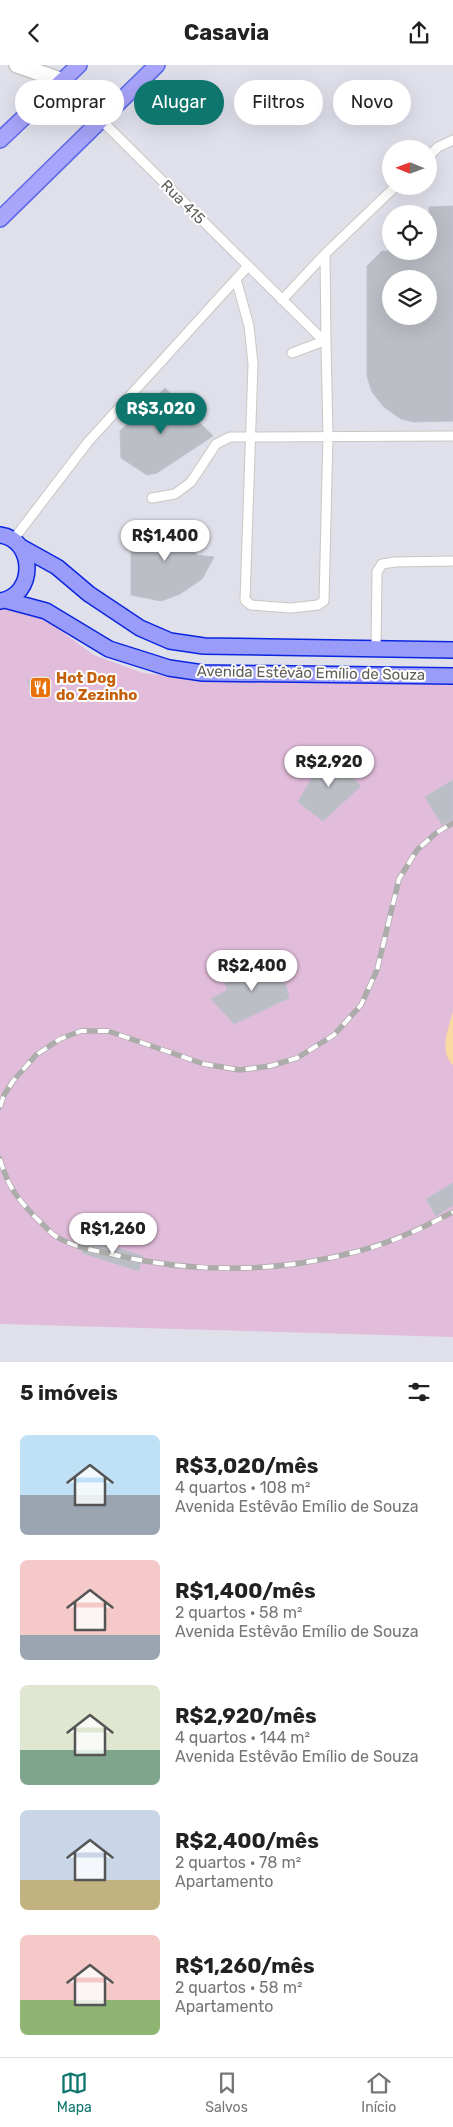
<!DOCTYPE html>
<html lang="pt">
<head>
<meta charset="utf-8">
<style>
	:root { --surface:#fff; --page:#f2f2f2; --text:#222; --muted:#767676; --line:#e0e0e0; --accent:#0f766e }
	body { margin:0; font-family:Rubik,sans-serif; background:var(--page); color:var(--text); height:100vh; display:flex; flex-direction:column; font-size:19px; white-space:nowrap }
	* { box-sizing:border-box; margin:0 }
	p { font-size:16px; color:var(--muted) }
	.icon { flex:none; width:28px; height:28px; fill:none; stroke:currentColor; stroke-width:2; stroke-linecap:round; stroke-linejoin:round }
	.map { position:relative; height:1297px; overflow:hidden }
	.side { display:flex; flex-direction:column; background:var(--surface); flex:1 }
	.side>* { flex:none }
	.top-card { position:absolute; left:15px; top:15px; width:424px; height:45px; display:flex; gap:10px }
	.needle { width:32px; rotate:271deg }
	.buttons { position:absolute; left:382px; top:75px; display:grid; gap:10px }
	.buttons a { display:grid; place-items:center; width:55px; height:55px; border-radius:50%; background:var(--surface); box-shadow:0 5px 20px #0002; font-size:25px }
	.price { position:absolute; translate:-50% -42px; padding:0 11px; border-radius:18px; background:#fff; color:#222; font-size:16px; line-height:32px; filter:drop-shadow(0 1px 2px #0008) }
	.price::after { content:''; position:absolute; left:50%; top:30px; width:15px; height:11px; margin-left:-8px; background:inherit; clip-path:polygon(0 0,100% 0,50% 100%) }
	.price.selected { background:var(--accent); color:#fff }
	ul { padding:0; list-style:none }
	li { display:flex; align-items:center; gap:15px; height:125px; padding:0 20px }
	li span { display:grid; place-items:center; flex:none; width:140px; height:100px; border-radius:8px; color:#555 }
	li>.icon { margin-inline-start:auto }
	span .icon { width:60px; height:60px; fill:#fffc; stroke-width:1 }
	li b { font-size:21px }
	h2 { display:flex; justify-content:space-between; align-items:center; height:60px; padding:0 20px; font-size:21px }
	.pill { padding:0 18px; border-radius:22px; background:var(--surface); box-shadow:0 5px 20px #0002; font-size:18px; line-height:45px }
	.pill.selected { background:var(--accent); color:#fff }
	header { display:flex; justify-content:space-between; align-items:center; height:65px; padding:0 20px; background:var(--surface); font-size:22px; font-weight:700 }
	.tabs { display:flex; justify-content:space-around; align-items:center; height:70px; border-top:1px solid var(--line); background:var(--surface); font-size:14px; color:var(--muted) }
	.tabs a { display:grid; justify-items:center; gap:2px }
	.tabs .selected { color:var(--accent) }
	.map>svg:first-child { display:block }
	.green { fill:#e2bddb }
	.water { fill:#fad8a1 }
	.building { fill:#bcbec6; stroke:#bfc1cf; fill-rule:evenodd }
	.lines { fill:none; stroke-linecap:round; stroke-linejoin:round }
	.service-casing { stroke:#c8c7c2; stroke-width:11 }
	.minor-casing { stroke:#c8c7c2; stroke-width:18 }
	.primary-casing { stroke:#5b68ea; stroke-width:18 }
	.trunk-casing { stroke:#0b26e0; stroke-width:18 }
	.service { stroke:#fff; stroke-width:9 }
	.minor { stroke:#fff; stroke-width:15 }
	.primary { stroke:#a8a5fb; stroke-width:15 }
	.trunk { stroke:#9a9cf9; stroke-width:15 }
	.rail-casing { stroke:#acacab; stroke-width:5.5 }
	.rail { stroke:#fff; stroke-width:4; stroke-dasharray:11; stroke-linecap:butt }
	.labels { text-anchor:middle; stroke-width:4; stroke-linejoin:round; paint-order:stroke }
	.street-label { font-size:15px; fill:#605e59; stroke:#fff }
	.food-label { font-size:15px; font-weight:bold; fill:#c56008; stroke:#fff; text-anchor:start }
</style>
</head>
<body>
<header><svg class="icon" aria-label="back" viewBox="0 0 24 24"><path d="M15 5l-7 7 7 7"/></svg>Casavia<svg class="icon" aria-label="share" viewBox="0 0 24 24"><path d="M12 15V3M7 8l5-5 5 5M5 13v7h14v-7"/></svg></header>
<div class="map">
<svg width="453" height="1297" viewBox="0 0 453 1297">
	<rect width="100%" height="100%" fill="#e0e0eb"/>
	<!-- green -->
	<path class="green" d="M0,538L42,552L94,590L143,608L219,617H453V1272L0,1259Z"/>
	<!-- water -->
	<path class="water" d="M453,946V1000C438,986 449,963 453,946Z"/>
	<!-- building -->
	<path class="building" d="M453,141V356L414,357L401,354L384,342L372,327L367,311V201L382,186H429V142ZM391,214H429V251H391Z
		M165,323L213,371L157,408L147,410L121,393L120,366Z
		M131,463L197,464L196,490L214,492L202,514L180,529L161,536L131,530Z
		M49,611L52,629L31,633L28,615Z
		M333,692L353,706L350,711L361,721L323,756L298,737L323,693L329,697Z
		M453,715V754L442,760L425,732Z
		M265,897L270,898L273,903L281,899L289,933L234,959L211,934L227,925L225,919L228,914L247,902Z
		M453,1118V1140L436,1151L426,1134Z
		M86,1174L143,1191L139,1206L82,1188Z"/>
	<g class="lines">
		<defs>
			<path id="service" d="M101,55L326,278L328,370L324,536L318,540L291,543L251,540L245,535L253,299L249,261L236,214
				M429,91L438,82L453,75
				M282,235L325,189
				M326,278L325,189L396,121
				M292,288L324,276
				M152,433L175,429L191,417L216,379L230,372L453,371
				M13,475L88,377L248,201
				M376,584L377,507L382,499L395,497L453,496"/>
			<path id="minor" d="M17,0L63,16"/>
			<path id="primary" d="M0,75L79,0
				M0,154L157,0"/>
			<path id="trunk" d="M0,470C36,475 36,531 0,536
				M21,482L57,502L89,529L140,563L170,576L204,581L453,585
				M5,535L46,546L109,584L169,603L203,608L453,611"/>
		</defs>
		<!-- service casing -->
		<use href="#service" class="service-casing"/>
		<!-- minor casing -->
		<use href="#minor" class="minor-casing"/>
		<!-- primary casing -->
		<use href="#primary" class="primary-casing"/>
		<!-- trunk casing -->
		<use href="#trunk" class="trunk-casing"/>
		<!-- service -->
		<use href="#service" class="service"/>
		<!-- minor -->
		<use href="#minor" class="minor"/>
		<!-- primary -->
		<use href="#primary" class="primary"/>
		<!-- trunk -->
		<use href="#trunk" class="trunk"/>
		<defs>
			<path id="rail" d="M0,1042L4,1030L13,1016L36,990L60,974L81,966H108L204,999L240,1005L270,1001L297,993L334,970L361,940L377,905L399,814L417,785L436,768L453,758
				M0,1094C8,1122 17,1133 37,1154C43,1159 48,1165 54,1170C70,1181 92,1185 111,1189C190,1208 272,1208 351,1188C387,1180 421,1164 453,1147"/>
		</defs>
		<!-- rail casing -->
		<use href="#rail" class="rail-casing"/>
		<!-- rail -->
		<use href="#rail" class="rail"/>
	</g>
	<!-- icons -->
	<defs>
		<symbol id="restaurant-square" viewBox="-11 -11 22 22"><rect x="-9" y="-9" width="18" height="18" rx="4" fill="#e8710a" stroke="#fff"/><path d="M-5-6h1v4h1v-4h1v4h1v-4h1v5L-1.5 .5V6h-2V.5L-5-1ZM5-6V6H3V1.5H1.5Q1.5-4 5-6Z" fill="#fff"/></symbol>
	</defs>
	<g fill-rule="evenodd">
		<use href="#restaurant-square" x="28" y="610" width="25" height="25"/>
	</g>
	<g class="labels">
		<!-- street labels -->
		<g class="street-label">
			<text transform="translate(183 137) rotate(45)" y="5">Rua 415</text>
			<text transform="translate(311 608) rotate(1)" y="5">Avenida Estêvão Emílio de Souza</text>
		</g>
		<!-- food labels -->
		<g class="food-label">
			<text x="56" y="618">Hot Dog<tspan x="56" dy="17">do Zezinho</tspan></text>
		</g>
	</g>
</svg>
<div class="buttons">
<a><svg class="needle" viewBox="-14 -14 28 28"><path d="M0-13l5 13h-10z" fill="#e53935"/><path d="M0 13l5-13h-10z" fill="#767676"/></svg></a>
<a><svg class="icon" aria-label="locate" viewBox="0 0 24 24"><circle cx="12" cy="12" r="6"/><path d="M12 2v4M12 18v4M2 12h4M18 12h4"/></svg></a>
<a><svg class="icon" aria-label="layers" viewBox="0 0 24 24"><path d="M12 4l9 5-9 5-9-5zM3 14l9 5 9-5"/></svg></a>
</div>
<b class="price selected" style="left:161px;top:370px">R$3,020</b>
<b class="price" style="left:165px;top:497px">R$1,400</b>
<b class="price" style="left:329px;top:723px">R$2,920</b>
<b class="price" style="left:252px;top:927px">R$2,400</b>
<b class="price" style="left:113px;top:1190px">R$1,260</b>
<div class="top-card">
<a class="pill">Comprar</a>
<a class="pill selected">Alugar</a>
<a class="pill">Filtros</a>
<a class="pill">Novo</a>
</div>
</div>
<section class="side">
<h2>5 imóveis<svg class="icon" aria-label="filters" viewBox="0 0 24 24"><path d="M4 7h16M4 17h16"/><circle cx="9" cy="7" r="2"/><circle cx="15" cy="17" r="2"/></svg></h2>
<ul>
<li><span style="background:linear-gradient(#bfe0f5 60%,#9aa5b1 0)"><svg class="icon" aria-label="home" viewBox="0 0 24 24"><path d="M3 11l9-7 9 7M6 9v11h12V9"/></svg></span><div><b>R$3,020/mês</b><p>4 quartos · 108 m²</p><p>Avenida Estêvão Emílio de Souza</p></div></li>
<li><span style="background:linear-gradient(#f6c9c9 75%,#9aa5b1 0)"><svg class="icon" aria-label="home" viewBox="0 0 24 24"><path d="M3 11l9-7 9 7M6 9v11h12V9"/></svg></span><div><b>R$1,400/mês</b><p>2 quartos · 58 m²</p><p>Avenida Estêvão Emílio de Souza</p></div></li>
<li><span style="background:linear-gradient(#dfe7d0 65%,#7fa58c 0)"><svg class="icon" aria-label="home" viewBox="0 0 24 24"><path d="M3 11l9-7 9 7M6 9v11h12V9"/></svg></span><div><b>R$2,920/mês</b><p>4 quartos · 144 m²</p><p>Avenida Estêvão Emílio de Souza</p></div></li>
<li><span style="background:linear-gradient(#c9d6e8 70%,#c2b280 0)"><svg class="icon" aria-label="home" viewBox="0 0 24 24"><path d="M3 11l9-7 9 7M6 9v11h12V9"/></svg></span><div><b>R$2,400/mês</b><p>2 quartos · 78 m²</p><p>Apartamento</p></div></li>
<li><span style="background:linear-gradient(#f6c9c9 65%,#8fb573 0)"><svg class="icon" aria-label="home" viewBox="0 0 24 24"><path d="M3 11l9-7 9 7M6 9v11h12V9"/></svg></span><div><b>R$1,260/mês</b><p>2 quartos · 58 m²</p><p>Apartamento</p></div></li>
</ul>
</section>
<nav class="tabs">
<a class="selected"><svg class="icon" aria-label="map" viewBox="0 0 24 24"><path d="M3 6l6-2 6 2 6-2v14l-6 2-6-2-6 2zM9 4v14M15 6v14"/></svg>Mapa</a>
<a><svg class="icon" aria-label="saved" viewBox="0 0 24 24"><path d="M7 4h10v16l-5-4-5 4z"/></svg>Salvos</a>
<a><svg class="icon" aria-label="home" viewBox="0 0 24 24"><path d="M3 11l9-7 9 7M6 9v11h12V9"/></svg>Início</a>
</nav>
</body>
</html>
